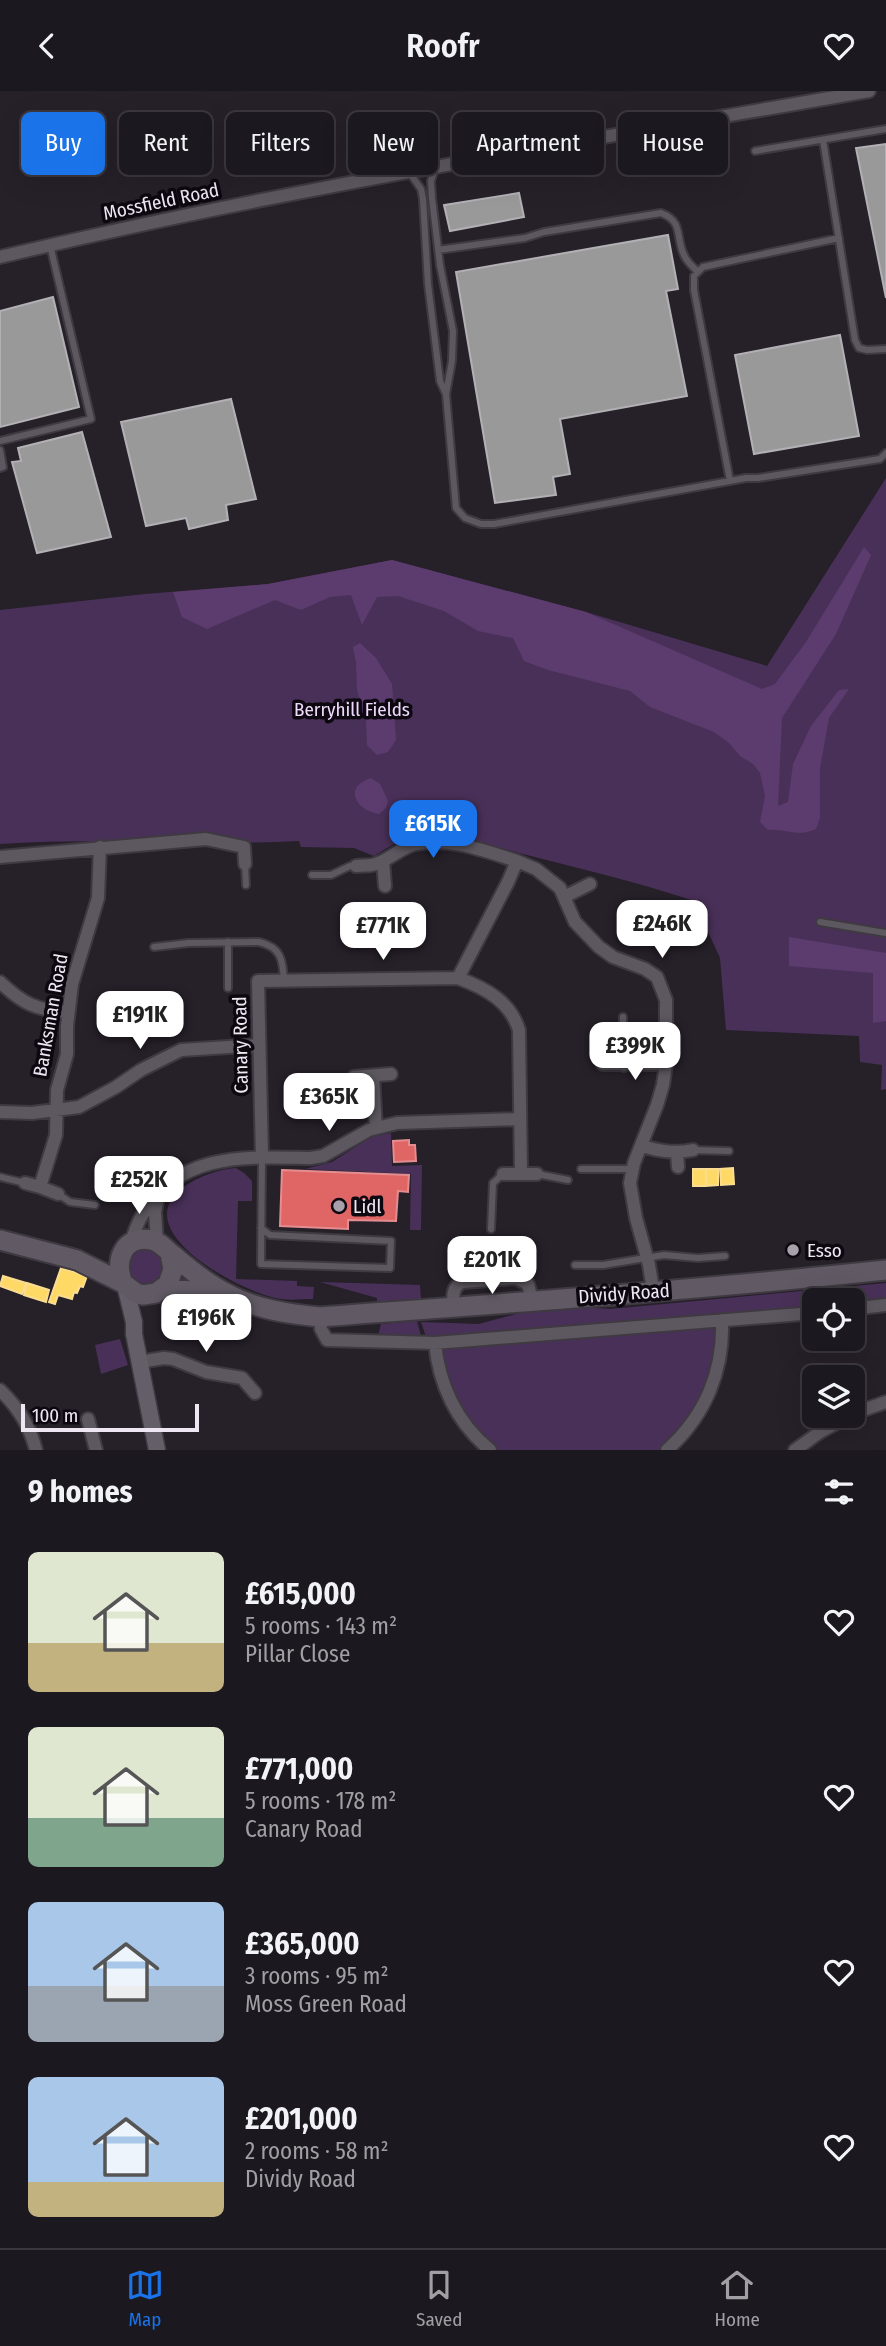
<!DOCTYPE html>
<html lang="en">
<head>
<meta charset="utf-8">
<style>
	:root { --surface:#1c181f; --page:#29252c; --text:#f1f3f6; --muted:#a0a0a4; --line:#3a373d; --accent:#1a73e8 }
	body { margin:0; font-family:"Fira Sans Condensed",sans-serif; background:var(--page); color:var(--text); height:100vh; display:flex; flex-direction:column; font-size:26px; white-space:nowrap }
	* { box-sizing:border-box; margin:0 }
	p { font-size:23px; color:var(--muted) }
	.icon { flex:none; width:38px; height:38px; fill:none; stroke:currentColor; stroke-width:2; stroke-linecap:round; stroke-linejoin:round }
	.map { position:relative; height:1359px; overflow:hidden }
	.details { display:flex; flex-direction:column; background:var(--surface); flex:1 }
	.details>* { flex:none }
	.hud { position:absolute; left:21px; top:21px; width:845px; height:63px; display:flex; gap:14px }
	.buttons { position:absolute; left:802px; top:1197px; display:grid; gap:14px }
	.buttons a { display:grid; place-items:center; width:63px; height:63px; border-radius:10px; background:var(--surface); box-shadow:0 7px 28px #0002,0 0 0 2px var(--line); font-size:35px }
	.scale { position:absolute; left:21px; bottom:18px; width:178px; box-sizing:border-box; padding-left:7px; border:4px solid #eee7f3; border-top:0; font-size:19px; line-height:24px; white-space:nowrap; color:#eee7f3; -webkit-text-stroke:5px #0d0810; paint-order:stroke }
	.price { position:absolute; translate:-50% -60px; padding:0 16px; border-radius:14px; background:#fff; color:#222; font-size:23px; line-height:46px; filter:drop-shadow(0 2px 4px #0008) }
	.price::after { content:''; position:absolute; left:50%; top:42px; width:21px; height:16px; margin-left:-10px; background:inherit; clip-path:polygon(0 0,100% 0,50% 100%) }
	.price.on { background:var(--accent); color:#fff }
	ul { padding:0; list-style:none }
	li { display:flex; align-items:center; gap:21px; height:175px; padding:0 28px }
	li span { display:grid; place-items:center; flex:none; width:196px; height:140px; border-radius:10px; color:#555 }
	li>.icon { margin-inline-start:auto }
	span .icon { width:84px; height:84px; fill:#fffc; stroke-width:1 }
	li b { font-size:30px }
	h2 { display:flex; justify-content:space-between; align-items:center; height:84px; padding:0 28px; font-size:30px }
	.pill { padding:0 24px; border-radius:10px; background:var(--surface); box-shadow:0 7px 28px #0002,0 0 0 2px var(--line); font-size:24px; line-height:63px }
	.pill.on { background:var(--accent); color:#fff }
	header { display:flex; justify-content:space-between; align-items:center; height:91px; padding:0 28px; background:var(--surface); font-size:32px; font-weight:600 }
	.tabs { display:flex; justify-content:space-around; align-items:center; height:98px; border-top:2px solid var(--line); background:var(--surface); font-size:19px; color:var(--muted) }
	.tabs a { display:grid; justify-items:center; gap:4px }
	.tabs .on { color:var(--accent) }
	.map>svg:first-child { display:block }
	.green { fill:#493058 }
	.forest { fill:#5c3c6e }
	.homes { fill:#ffd966; stroke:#fadd90; stroke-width:2 }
	.shops { fill:#e06666; stroke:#e48d90; stroke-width:2 }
	.industry { fill:#999; stroke:#b2b0b4; stroke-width:2 }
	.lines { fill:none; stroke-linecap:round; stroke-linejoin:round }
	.lane-casing { stroke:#3f3a42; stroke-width:10 }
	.street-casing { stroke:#3f3a42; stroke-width:16 }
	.secondary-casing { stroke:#3f3a42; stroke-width:19 }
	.primary-casing { stroke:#3f3a42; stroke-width:23 }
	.lane { stroke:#5d5860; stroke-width:6 }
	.street { stroke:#5d5860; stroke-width:12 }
	.secondary { stroke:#645e68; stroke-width:16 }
	.primary { stroke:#615a65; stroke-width:19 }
	.poi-dot { fill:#a8a1ac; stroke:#0d0810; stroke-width:2.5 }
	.labels { text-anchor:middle; stroke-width:7; stroke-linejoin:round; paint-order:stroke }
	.street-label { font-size:19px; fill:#eee7f3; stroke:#0d0810 }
	.park-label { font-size:19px; fill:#efdafc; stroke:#0d0810 }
	.poi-label { font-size:19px; fill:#eee7f3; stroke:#0d0810; text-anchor:start }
</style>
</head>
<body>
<header><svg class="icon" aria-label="back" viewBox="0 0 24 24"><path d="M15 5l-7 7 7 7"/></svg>Roofr<svg class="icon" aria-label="heart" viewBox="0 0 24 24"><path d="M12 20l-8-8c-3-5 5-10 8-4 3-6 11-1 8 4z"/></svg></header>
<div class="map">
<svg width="886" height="1359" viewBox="0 0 886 1359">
	<rect width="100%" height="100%" fill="#262029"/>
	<!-- green -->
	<path class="green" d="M886,387V998L881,999L882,974L860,971L859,945L726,939L720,867L694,810C638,791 581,778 523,763C489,754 454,740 418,745C401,747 389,756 374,765L354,757L301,756L299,750C200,755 100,746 0,753V519L145,503L268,493L392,469L586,521L767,575Z
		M391,1042L392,1075L422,1074L421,1139H410L411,1083L305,1078L332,1071L371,1046Z
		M236,1077L244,1082L252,1090V1110H238L236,1188L297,1190V1195L314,1196L313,1208C301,1208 287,1210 275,1207C238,1199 123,1138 185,1095C198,1086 219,1078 236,1077Z
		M128 1176a18 18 0 1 1 36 0a18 18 0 1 1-36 0Z
		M320,1191L420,1194L421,1209L377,1211V1207Z
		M886,1192V1208L852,1211V1209H814V1215L426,1246L421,1231L479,1233L527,1220L577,1216L611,1218Z
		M722,1229L711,1300L667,1359H490L453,1316L435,1252Z
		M417,1230L421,1245H378L381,1233Z
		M120,1248L128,1274L101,1283L95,1254Z"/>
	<!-- forest -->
	<path class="forest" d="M864,456L871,464L836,543L782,627L778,715L788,711L793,673L811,635L839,599L849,598L829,627L820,677V727L816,738C796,747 787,737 768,739L760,731L765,705L760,682L753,673L740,665L729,652L714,641L650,616L630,600L548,579L524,570L513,547L478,540L444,520L398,505L377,506L362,534L351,504L330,506L301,519L275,509L207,538L182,526L173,501L268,493L392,469L586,521L762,598L775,593L806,551Z
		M360,552L376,567L392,593L396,649L388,661L377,664L367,654L366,629L357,599L356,571L353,556Z
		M371,687L380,693L388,710L386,717L379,723C355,719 343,696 371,687Z
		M789,846L886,862V930L873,932V882L789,875Z"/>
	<!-- homes -->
	<path class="homes" d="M733,1077L734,1093L721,1094L720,1078Z
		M693,1078H706V1095H693Z
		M706,1078H718V1094L706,1095Z
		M61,1177L87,1185L83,1196L80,1195L77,1202L74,1201L72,1208L58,1204L55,1213L49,1211Z
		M3,1185L26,1192L22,1203L0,1195Z
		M27,1192L49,1199L46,1211L24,1204Z"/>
	<!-- shops -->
	<path class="shops" d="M409,1049V1054H415L416,1070L394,1071L393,1050Z
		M282,1079L409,1084L408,1101L398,1100L396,1130L348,1129V1138L280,1135Z"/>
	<!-- industry -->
	<path class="industry" d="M886,53V207L856,57Z
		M519,102L524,126L450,140L444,114Z
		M668,144L678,198L666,200L687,305L560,328L570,383L553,386L556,404L495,412L456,181Z
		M53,206L79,316L0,336V220Z
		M840,244L859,345L754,363L735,264Z
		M231,308L256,408L226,414L228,429L189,438L186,427L146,435L121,331Z
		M82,341L111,446L37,462L12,371L21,370L18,357Z"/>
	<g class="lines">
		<defs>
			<path id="lane" d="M416,25L421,79
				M620,44L626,77
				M823,49L855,249L859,257L867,259L886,258
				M755,60L886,38
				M435,77L431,90L432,107L440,174L453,240L452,270L446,303L456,417L465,427L481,433H494L746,387H758L880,368L886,362
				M409,81L421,98L423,108L428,193L440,290L446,303
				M438,159L525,147L544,141L661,122C684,131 675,145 684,164C687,171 693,176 698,181
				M0,350L91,328L50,154
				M0,359L3,376L0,377
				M730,390L694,199V185L703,176L839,147
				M245,773L246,794
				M312,784H331L350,775H356
				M820,831L886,842
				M154,856L189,852L259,851C281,856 283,869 284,890
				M228,897V851
				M623,951V926
				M693,1059L729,1060
				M581,1078H632
				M537,1083L568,1089
				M0,1086L25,1092
				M58,1103L70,1111L95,1114
				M261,1137L270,1144L391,1150L390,1177L261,1173L262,1067
				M491,1138L493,1092L503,1083
				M575,1174H603L664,1164L698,1167L725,1165"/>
			<path id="street" d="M0,166C287,97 579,51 869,0
				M0,766L206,748L244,756L245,773
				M383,770L385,795
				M356,775C361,774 367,775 372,774C388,771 400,756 416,753C450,746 485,760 517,770
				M564,806L590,793
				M458,887L508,791L517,770L536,778L560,797L575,831L599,856L613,866L645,878L657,886L666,909V973L663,994L657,1014L634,1072L630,1092L636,1127L649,1174L653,1199
				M0,891C23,913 36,919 68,921
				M623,951L624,974
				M603,973H666
				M373,985L376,1037
				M354,986L391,983
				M0,1021L32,1022L79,1016L116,996L141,979L181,959L259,954
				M642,1055C660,1060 674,1063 693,1059
				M677,1062L678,1076
				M262,1067L258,890L458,887C485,897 510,910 519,939L521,1083
				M503,1083H537
				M25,1092L40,1096
				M58,1103L40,1096L56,1044L57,999L67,963V935L72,893L98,807L100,756
				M157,1151L155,1121L158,1106
				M130,1153C134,1143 137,1132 143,1123C179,1060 249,1066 311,1067L323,1065L369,1039L397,1032L520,1028
				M453,1216C453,1206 452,1196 462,1191L516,1187L528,1193L532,1210
				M852,1218L886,1214
				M320,1226L321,1238L327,1249L435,1252L814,1222
				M435,1252C439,1294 457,1332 490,1359
				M139,1271L164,1267L173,1268L206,1281L242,1287L255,1302
				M0,1299C18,1316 30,1335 36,1359
				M852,1323L886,1311
				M88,1328L96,1359
				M667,1359C705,1325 724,1280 722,1229
				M795,1359L820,1341L849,1325"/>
			<path id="secondary" d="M125,1194L134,1231V1243L157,1359"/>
			<path id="primary" d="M0,1149L77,1169L123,1192L136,1202L143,1204L156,1202L168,1193L173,1178L170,1163
				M123,1192C114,1170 123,1144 151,1149C161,1151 165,1158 173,1164C188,1177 208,1193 226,1202C255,1218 288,1223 320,1226C509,1212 698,1199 886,1179
				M163,1198L224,1202"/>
		</defs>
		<!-- lane casing -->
		<use href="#lane" class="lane-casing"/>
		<!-- street casing -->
		<use href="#street" class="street-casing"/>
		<!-- secondary casing -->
		<use href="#secondary" class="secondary-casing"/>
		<!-- primary casing -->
		<use href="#primary" class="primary-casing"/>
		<!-- lane -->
		<use href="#lane" class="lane"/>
		<!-- street -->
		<use href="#street" class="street"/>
		<!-- secondary -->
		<use href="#secondary" class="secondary"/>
		<!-- primary -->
		<use href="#primary" class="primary"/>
	</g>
	<!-- markers -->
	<g class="poi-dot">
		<circle cx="339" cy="1115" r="7"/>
		<circle cx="793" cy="1159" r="7"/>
	</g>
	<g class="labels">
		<!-- street labels -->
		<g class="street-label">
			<text transform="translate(161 110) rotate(-12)" y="7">Mossfield Road</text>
			<text transform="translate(50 924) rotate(-80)" y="7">Banksman Road</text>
			<text transform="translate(240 954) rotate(-91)" y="7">Canary Road</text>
			<text transform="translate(624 1202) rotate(-4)" y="7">Dividy Road</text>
		</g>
		<!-- park labels -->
		<g class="park-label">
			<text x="352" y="625">Berryhill Fields</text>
		</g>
		<!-- poi labels -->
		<g class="poi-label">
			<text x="353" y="1122">Lidl</text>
			<text x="807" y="1166">Esso</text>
		</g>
	</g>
</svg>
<div class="buttons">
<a><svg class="icon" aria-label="locate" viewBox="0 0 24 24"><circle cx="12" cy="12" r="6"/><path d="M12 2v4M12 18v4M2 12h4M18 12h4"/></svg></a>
<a><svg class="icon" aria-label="layers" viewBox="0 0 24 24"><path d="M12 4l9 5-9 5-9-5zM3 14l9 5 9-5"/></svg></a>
</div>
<div class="scale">100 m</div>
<b class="price on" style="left:433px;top:769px">£615K</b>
<b class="price" style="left:662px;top:869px">£246K</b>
<b class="price" style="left:383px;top:871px">£771K</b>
<b class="price" style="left:140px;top:960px">£191K</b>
<b class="price" style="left:635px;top:991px">£399K</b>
<b class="price" style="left:329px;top:1042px">£365K</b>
<b class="price" style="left:139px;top:1125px">£252K</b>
<b class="price" style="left:492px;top:1205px">£201K</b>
<b class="price" style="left:206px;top:1263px">£196K</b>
<div class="hud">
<a class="pill on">Buy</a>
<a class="pill">Rent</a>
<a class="pill">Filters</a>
<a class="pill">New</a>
<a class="pill">Apartment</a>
<a class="pill">House</a>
</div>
</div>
<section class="details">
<h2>9 homes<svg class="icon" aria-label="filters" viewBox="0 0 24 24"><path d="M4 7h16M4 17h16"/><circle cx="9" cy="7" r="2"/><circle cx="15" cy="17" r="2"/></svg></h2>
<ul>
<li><span style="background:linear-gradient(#dfe7d0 65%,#c2b280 0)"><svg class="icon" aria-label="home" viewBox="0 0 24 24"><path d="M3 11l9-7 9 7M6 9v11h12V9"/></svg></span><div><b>£615,000</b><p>5 rooms · 143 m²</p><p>Pillar Close</p></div><svg class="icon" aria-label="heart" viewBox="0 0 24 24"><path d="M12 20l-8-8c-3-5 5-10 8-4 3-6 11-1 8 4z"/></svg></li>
<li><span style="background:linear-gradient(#dfe7d0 65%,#7fa58c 0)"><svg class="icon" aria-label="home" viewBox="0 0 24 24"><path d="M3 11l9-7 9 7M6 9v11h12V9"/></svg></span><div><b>£771,000</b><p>5 rooms · 178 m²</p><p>Canary Road</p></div><svg class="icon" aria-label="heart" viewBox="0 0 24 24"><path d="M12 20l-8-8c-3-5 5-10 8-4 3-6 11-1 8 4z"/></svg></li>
<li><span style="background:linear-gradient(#a9c7e8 60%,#9aa5b1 0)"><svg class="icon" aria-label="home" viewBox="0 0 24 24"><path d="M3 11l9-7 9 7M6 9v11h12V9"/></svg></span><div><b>£365,000</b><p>3 rooms · 95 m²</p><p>Moss Green Road</p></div><svg class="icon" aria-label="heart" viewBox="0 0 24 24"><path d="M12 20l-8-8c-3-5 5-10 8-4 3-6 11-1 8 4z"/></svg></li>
<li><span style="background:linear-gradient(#a9c7e8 75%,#c2b280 0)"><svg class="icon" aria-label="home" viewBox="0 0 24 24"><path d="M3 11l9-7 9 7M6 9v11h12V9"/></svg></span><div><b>£201,000</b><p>2 rooms · 58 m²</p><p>Dividy Road</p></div><svg class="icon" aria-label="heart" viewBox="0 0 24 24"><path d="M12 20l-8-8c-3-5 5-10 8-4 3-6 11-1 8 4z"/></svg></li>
</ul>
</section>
<nav class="tabs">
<a class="on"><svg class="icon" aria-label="map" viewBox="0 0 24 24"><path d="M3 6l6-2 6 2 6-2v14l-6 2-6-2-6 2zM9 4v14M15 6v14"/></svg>Map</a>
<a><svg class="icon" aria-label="saved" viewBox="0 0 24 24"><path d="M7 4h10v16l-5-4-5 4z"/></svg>Saved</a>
<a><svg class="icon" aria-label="home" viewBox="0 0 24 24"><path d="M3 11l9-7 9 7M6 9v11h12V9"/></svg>Home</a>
</nav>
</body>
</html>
